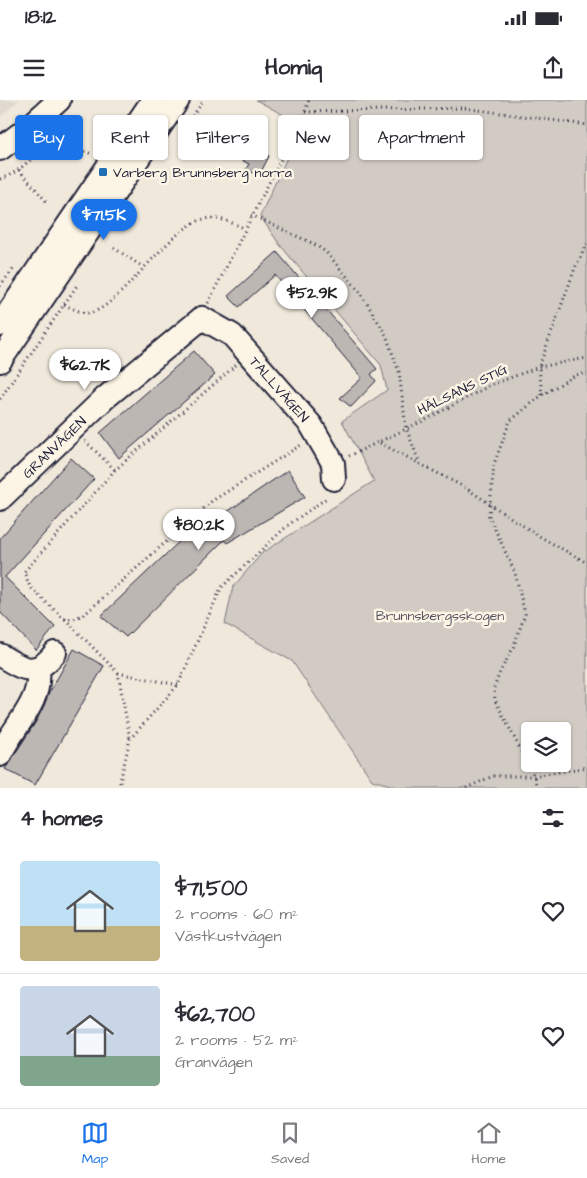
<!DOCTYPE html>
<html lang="en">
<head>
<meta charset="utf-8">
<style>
	:root { --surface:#fff; --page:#f2f2f3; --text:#2b2b33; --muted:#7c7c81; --line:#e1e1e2; --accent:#1a73e8 }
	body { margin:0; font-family:"Architects Daughter",sans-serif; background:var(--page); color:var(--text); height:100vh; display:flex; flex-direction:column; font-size:19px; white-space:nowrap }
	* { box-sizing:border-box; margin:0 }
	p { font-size:16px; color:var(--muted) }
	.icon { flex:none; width:28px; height:28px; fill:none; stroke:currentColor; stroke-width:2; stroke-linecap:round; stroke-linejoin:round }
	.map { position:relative; height:688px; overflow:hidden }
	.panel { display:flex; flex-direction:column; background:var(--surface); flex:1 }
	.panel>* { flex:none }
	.hud { position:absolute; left:15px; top:15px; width:558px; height:45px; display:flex; gap:10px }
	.fabs { position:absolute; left:521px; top:622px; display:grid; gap:10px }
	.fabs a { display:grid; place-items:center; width:50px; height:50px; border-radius:5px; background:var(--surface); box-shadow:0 1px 4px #0004; font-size:25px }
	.price { position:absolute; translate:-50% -42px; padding:0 11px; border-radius:18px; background:#fff; color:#222; font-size:16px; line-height:32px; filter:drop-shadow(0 1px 2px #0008) }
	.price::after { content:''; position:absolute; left:50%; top:30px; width:15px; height:11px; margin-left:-8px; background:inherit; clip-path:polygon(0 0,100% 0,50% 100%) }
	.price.selected { background:var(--accent); color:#fff }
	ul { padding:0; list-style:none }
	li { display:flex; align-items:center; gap:15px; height:125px; padding:0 20px }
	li+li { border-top:1px solid var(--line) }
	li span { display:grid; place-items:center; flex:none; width:140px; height:100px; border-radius:5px; color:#555 }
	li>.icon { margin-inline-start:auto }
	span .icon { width:60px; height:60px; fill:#fffc; stroke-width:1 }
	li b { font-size:21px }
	h2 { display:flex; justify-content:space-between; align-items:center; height:60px; padding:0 20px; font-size:21px }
	.pill { padding:0 18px; border-radius:5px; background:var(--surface); box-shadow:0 1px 4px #0004; font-size:18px; line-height:45px }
	.pill.selected { background:var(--accent); color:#fff }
	.status { display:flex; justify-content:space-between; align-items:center; height:35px; padding:0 25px; background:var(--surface); direction:ltr }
	.status svg { height:14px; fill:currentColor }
	header { display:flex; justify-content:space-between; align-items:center; height:65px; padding:0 20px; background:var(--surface); font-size:22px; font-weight:700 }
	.menu { display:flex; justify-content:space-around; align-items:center; height:70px; border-top:1px solid var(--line); background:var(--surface); font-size:14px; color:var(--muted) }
	.menu a { display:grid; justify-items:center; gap:2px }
	.menu .selected { color:var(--accent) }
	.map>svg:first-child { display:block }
	.built { fill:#e0d9cf }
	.green { fill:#d1cbc3; stroke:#7a767f; fill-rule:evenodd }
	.building { fill:#bcb7b3; stroke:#22223b }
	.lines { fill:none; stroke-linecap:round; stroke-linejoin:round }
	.minor-casing { stroke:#22223b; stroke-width:26 }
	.path { stroke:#22223b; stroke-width:3; stroke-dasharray:1 4; stroke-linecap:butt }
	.minor { stroke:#fcf5e5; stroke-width:22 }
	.poi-dot { fill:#1f6fb2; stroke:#fcf5e5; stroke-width:2 }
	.labels { text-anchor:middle; stroke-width:5; stroke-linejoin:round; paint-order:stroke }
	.poi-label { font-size:14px; fill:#22223b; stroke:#fcf5e5; text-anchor:start }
	.street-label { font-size:14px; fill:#22223b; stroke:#fcf5e5 }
	.park-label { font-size:14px; fill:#575564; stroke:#fcf5e5 }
</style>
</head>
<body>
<div class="status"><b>18:12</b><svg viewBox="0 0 49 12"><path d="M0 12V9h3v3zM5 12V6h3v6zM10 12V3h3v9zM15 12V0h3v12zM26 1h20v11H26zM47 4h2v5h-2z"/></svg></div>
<header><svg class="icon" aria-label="menu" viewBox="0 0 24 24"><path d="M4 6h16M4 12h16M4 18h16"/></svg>Homiq<svg class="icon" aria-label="share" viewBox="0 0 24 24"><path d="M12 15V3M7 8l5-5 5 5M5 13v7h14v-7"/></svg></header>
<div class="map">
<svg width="587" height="688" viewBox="0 0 587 688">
	<rect width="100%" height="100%" fill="#efe8db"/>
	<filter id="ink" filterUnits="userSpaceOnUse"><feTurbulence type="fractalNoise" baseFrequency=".02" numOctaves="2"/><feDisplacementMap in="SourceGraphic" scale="10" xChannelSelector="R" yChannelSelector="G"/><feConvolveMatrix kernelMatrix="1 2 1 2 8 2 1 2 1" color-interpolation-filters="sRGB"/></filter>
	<g filter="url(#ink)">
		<!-- built -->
		<path class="built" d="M0,0H19L0,17Z"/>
		<!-- green -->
		<path class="green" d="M256,0H587V688H401L372,680L292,561L225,524L233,487L262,453L374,381L342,321L387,290L381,265L280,145L260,116L302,25ZM530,631H562V664H530Z"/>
		<!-- building -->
		<path class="building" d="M210,26L269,56L259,76L246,69L249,64L203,40Z
			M277,152L377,269L371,274L376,281L351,307L340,298L362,278L275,175L239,207L228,196Z
			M194,251L215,275L119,358L100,333Z
			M71,358L94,379L5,477L55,527L36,550L0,512V438Z
			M288,370L305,397L227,443L224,440L126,537L101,516L204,418L211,423Z
			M74,549L104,566L35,685L5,669L37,620L49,593Z"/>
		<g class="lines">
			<defs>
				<g id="minor">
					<path d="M0,49L29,27L59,0"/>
					<path d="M0,225L153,0"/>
					<path d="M0,261L178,0"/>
					<path id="s1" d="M0,399L105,298L202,218L232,235L311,325L333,363L334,379"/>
					<path d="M0,555C23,569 35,578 55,553"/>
					<path d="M0,655C13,626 42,603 38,569"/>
				</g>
			</defs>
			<!-- minor casing -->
			<use href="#minor" class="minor-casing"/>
			<!-- path -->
			<path class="path" d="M305,12L464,8L587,25
				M187,24L204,0
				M45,45L68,46L92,54
				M19,70L46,101
				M0,79C19,73 31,59 45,45L41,40
				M251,115L312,143L326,152L360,192L386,235L399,272L406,328L420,364
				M114,148L143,167
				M0,186L14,168
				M208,203L305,12L309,0
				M64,205C70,207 79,212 86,213C116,215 166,128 204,119C218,116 232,123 244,128
				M236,265L115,370L24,472L30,487L64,519H74L86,513L212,401L301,345
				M542,295L539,267L575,168L587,144
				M0,299L78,184
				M85,341L115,370
				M380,343L464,387L539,436L587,463
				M349,356L425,320L491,285L539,267L587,258
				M65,519L118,573L130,639
				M118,573L178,585
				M121,688L120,682L130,639L178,585L221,488L287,426L328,397
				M466,688L493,676H534L587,667
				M537,688L534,676L495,600L494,588L500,572L513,548L525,514L515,473L489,416L494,364L510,321L542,295L576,275L587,273"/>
			<!-- minor -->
			<use href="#minor" class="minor"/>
		</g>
	</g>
	<!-- markers -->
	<rect class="poi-dot" x="98" y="67" width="10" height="10" rx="2.5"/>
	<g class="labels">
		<!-- poi labels -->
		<g class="poi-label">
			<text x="113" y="77">Varberg Brunnsberg norra</text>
		</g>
		<!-- street labels -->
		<g class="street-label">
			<text dy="5" stroke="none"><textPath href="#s1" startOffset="378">TALLVÄGEN</textPath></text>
			<text transform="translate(462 289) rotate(-26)" y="5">HÄLSANS STIG</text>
			<text dy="5" stroke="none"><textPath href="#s1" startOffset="75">GRANVÄGEN</textPath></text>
		</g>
		<!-- park labels -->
		<g class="park-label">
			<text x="440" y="520">Brunnsbergsskogen</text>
		</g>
	</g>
</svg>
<div class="fabs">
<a><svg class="icon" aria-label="layers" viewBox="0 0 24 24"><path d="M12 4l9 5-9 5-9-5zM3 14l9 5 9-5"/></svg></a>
</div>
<b class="price selected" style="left:104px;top:141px">$71.5K</b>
<b class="price" style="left:312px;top:219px">$52.9K</b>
<b class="price" style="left:85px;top:291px">$62.7K</b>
<b class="price" style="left:199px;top:451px">$80.2K</b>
<div class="hud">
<a class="pill selected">Buy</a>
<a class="pill">Rent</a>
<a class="pill">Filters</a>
<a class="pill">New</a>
<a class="pill">Apartment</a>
</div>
</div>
<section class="panel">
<h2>4 homes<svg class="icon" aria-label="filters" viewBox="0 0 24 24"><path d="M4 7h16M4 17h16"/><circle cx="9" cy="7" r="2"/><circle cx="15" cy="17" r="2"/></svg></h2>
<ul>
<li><span style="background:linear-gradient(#bfe0f5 65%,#c2b280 0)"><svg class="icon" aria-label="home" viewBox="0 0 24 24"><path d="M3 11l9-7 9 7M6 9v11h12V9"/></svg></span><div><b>$71,500</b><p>2 rooms · 60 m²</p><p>Västkustvägen</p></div><svg class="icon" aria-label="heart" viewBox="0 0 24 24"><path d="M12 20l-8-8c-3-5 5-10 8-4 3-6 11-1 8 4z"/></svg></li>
<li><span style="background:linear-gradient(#c9d6e8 70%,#7fa58c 0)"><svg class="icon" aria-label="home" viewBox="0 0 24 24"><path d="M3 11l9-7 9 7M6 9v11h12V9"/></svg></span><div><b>$62,700</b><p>2 rooms · 52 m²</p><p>Granvägen</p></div><svg class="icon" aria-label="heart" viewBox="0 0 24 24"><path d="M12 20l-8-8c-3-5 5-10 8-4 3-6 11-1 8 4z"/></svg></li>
</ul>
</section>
<nav class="menu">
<a class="selected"><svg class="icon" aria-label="map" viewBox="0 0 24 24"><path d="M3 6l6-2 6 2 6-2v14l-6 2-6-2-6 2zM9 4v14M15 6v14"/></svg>Map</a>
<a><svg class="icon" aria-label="saved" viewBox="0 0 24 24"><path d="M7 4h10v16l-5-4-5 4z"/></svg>Saved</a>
<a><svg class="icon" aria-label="home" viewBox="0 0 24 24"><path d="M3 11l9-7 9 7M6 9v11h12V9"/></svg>Home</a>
</nav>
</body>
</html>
